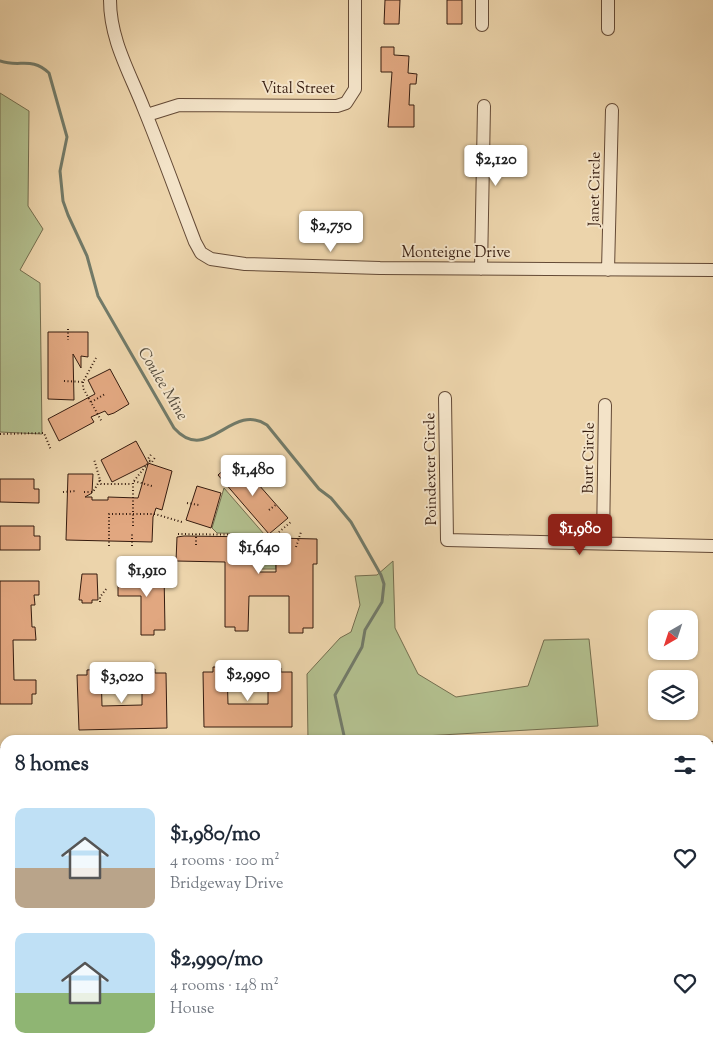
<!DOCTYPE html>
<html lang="en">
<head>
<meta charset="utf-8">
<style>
	:root { --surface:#fff; --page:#f2f2f3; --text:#1f2937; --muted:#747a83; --accent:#8f2418 }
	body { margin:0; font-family:"Sorts Mill Goudy",serif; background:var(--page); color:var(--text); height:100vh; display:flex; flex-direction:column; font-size:19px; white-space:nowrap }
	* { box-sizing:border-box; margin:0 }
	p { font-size:16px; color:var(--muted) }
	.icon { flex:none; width:28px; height:28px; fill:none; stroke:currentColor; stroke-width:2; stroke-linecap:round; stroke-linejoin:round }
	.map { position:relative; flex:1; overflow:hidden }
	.side { position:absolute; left:0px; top:735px; width:714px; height:320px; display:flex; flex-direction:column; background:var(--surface); border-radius:15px 15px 0 0; box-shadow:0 1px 4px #0004 }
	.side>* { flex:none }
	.needle { width:32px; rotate:219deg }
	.controls { position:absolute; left:648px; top:610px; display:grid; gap:10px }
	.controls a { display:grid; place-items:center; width:50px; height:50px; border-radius:10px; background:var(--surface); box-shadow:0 1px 4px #0004; font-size:25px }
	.price { position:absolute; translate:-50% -42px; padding:0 11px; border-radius:5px; background:#fff; color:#222; font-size:16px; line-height:32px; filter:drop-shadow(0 1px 2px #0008) }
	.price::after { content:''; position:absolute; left:50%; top:30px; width:15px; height:11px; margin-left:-8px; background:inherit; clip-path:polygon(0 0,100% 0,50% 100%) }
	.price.on { background:var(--accent); color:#fff }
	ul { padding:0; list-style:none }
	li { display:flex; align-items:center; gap:15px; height:125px; padding:0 15px }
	li span { display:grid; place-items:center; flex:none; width:140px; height:100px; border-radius:10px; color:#555 }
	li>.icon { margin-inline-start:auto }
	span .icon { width:60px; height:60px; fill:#fffc; stroke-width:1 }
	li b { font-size:21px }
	h2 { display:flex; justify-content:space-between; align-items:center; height:60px; padding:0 15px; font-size:21px }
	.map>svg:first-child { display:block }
	.green { fill:#b2be8d; stroke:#746d4e }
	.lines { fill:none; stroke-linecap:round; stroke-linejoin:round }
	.stream { stroke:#727a68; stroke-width:3 }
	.building { fill:#e1a780; stroke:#361c0f }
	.minor-casing { stroke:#644a36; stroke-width:14 }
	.path { stroke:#361c0f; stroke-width:2; stroke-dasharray:1 2.5; stroke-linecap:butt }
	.minor { stroke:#f3e3c8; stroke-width:12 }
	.labels { text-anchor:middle; stroke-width:4; stroke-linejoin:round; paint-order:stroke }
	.street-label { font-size:15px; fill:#361c0f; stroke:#f3e3c8 }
	.water-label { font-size:16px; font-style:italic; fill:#544b3c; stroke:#f3e3c8 }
</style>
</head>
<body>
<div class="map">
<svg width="713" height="1055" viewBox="0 0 713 1055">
	<rect width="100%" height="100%" fill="#ecd4ab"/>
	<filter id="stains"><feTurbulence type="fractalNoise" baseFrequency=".004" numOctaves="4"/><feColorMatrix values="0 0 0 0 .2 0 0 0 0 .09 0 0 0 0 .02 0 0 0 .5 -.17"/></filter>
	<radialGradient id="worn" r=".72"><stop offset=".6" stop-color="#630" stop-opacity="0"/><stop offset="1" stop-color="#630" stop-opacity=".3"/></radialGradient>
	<!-- green -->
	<path class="green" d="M0,93L29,111L28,206L43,229L20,270L40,283L42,434L0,432Z
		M224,488L264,534L217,533L212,528Z
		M275,539L276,569H260V540L266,546Z
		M393,561L395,628L418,674L456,697L528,686L544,640L589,639L598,726L354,740H308L307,674L340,638L351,632L360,605L355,576L377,575Z
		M0,768H5V1023H0Z
		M313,1050H377L378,1055H314Z"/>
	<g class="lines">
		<!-- stream -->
		<path class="stream" d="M0,61C20,68 31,56 49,73L67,137L60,171L63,201L68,215L87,256L98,296L174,428C208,466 231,401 267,425L319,489L331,498L351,522L381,575L384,584L382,602L365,630L362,647L335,695L345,740
			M333,1050V1055"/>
	</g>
	<!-- building -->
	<path class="building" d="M385,0H400L399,24H384Z
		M447,0H462V24H447Z
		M381,47H394V55L409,56L408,73L417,74L416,84H410L409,105H414V127H388L392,72H381Z
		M48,332H88V357L81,356V368L73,354L74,400L48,399Z
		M110,369L129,404L114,413L108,415L105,411L91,417L94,422L59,441L48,419L95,394L88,380Z
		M136,441L148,463L172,471L162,510L156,508L153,517L152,542L66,540L68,474H93L92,493L85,497H92V500H108V497L138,498L148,464L112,482L101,460Z
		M236,459L288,518L269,534L218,475Z
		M0,479H34V489H39V503L0,502Z
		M197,486L221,493L211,528L186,520Z
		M0,526H34V536H40V550H0Z
		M184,536L259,537V572H276V538L317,539V564H313V628H303V633H289V596H249L248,631H235V627H225V562L176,561L177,537Z
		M164,572L165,630H154V635H141V596H118V583H122V573Z
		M82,574H97L98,600H92V603H82V600H79Z
		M0,581H39V595H34L35,605H31L32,627H35L36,640H13L14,680H36V694H32V704H0Z
		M213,667H227L228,704H268V668H281V672H292V727H204L203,672H213Z
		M101,669L102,706L142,705V669H155V673H166L167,728L79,730L77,675H87V670Z"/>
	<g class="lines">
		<defs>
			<path id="minor" d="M110,0C110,40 130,73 144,109C162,153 178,198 195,242L201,253L211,259L245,264L380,268L713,270
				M482,0V25
				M608,29V0
				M147,115L179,105L337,106L346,103L355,89V0
				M481,269L484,106
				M608,270L612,110
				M445,398L447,540L713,546
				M603,542L605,405
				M709,748H713
				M0,754H5
				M709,1033H713
				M163,1050L164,1055
				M259,1055L260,1050"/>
		</defs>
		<!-- minor casing -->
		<use href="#minor" class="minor-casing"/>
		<!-- path -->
		<path class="path" d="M68,329V340
			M64,381L83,382L96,358
			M83,382V388L102,422
			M91,402L105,394
			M0,434L44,433L51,450
			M150,461L148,459L152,453
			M242,478L249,471
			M100,480L101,484H132
			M134,481L152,486
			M63,492L76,491
			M84,492H93L100,480L94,459
			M187,503L199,505
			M269,510L277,504
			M133,526V482L150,461L152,462L156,456
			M178,534L259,535L266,543L292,521
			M196,545V534
			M109,546V514H155L182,522
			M132,546V534
			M241,547V535
			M296,547L301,532
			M100,602V597L107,588"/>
		<!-- minor -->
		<use href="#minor" class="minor"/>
	</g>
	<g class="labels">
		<!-- street labels -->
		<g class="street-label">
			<text x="298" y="93">Vital Street</text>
			<text transform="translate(594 189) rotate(-89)" y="5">Janet Circle</text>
			<text x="456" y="257">Monteigne Drive</text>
			<text transform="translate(588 458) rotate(-89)" y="5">Burt Circle</text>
			<text transform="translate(430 469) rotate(-91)" y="5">Poindexter Circle</text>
		</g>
		<!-- water labels -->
		<g class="water-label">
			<text transform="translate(164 383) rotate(59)" y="6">Coulee Mine</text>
		</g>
	</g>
	<rect width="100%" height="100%" filter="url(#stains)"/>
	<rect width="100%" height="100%" fill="url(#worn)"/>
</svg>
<div class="controls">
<a><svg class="needle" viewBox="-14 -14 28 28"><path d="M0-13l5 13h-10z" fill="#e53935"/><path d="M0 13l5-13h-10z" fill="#747a83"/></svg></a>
<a><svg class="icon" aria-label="layers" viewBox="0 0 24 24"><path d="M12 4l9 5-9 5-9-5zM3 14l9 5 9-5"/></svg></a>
</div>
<b class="price" style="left:496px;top:187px">$2,120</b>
<b class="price" style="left:331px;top:253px">$2,750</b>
<b class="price" style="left:253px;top:497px">$1,480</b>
<b class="price on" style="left:580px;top:556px">$1,980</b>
<b class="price" style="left:259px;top:575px">$1,640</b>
<b class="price" style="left:147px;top:598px">$1,910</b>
<b class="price" style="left:248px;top:702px">$2,990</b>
<b class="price" style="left:122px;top:704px">$3,020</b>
<section class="side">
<h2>8 homes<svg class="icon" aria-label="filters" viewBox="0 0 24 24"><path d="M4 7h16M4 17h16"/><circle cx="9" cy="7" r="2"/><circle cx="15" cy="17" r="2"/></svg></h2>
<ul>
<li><span style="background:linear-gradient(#bfe0f5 60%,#b9a48a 0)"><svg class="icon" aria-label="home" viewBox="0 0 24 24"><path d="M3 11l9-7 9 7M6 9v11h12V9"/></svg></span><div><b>$1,980/mo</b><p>4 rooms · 100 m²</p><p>Bridgeway Drive</p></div><svg class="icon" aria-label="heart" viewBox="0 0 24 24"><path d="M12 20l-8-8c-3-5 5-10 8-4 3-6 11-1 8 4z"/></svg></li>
<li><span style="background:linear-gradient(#bfe0f5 60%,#8fb573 0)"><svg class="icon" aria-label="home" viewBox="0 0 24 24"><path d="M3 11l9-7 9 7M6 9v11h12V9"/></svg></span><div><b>$2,990/mo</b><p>4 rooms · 148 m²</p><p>House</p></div><svg class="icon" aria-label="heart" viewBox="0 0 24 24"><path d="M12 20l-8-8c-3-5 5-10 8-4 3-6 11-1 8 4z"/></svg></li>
</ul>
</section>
</div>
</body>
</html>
